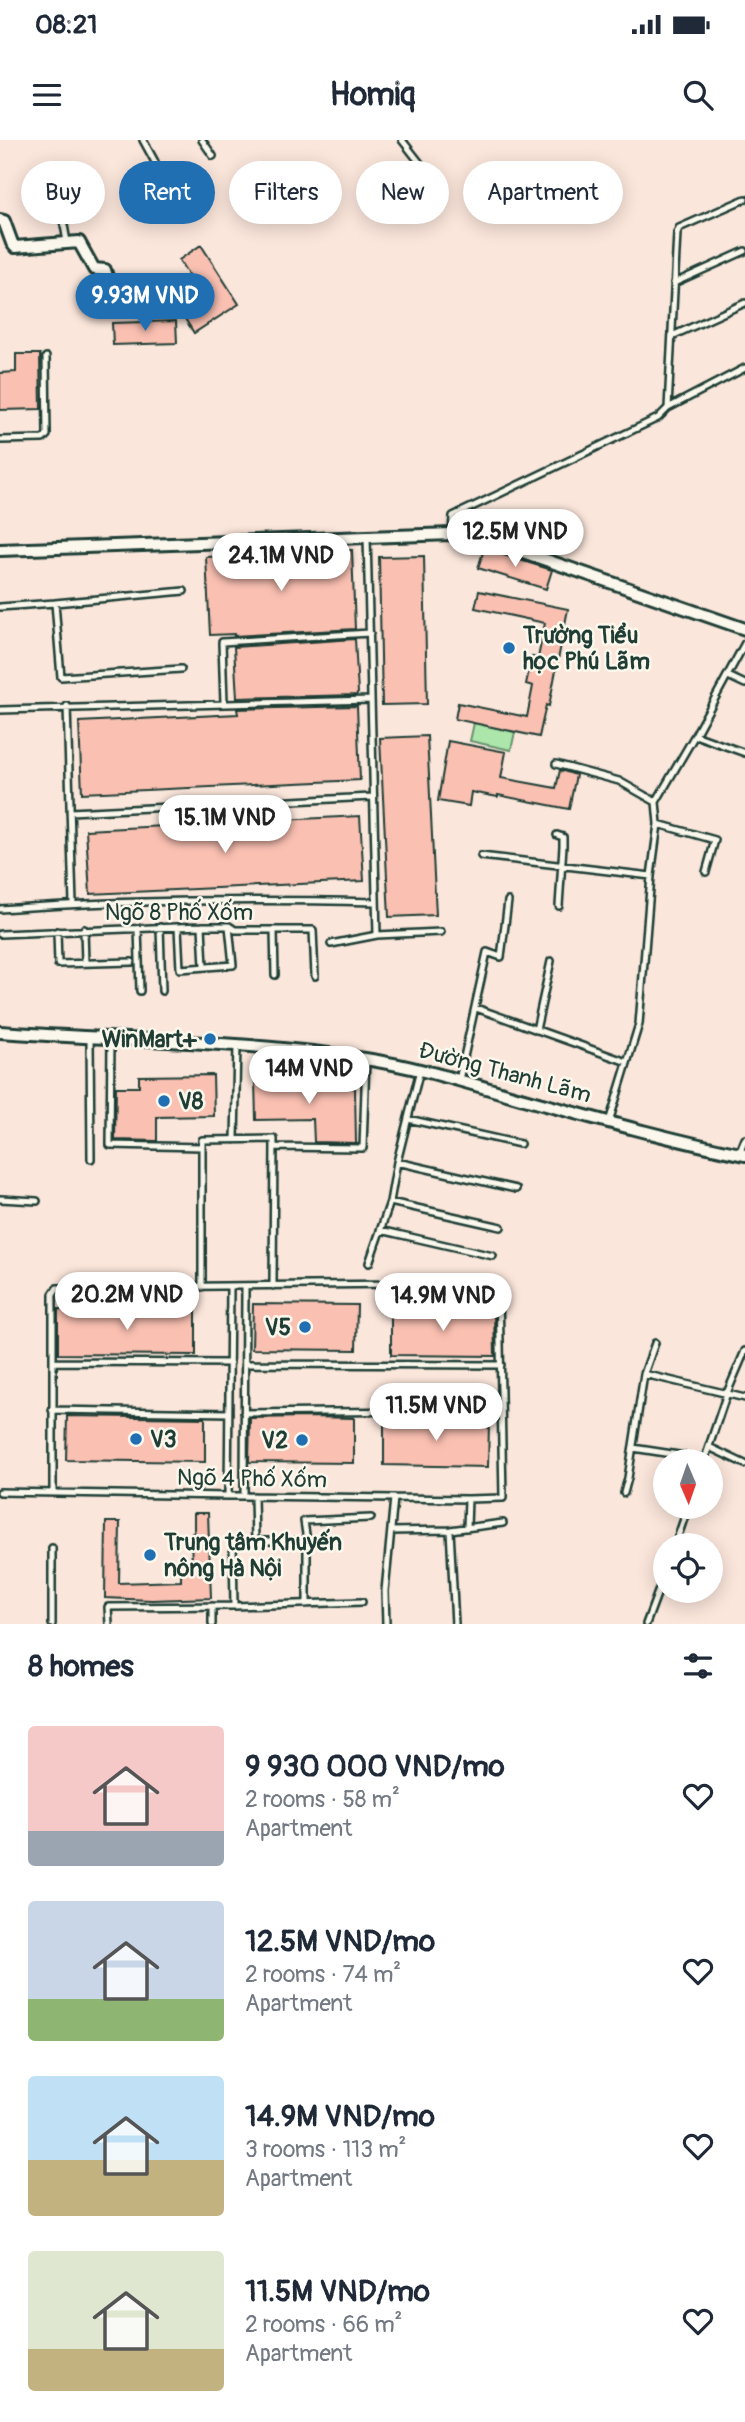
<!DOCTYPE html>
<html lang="en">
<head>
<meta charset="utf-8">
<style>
	:root { --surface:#fff; --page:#f6f6f7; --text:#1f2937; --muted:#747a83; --accent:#1f6fb2 }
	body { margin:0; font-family:Pangolin,sans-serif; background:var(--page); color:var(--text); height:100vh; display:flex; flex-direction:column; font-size:26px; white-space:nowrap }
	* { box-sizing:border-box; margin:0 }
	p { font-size:23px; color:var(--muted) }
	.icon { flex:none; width:38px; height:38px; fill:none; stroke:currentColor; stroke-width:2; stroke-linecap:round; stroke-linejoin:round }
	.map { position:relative; height:1484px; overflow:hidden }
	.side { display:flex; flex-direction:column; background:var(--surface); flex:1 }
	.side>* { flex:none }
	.top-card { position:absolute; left:21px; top:21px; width:704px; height:63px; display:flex; gap:14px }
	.needle { width:46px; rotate:178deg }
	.fabs { position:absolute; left:653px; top:1309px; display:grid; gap:14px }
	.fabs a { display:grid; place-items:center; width:70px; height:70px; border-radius:50%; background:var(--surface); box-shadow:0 4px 18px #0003; font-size:35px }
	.price { position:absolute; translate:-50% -60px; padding:0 16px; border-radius:24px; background:#fff; color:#222; font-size:23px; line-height:46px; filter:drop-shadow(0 2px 4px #0008) }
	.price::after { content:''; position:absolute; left:50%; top:42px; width:21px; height:16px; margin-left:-10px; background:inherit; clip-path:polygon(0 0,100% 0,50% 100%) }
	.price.selected { background:var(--accent); color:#fff }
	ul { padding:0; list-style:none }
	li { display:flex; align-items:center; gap:21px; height:175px; padding:0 28px }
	li span { display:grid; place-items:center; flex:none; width:196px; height:140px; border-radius:7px; color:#555 }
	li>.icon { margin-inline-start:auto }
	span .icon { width:84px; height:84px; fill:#fffc; stroke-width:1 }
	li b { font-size:30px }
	h2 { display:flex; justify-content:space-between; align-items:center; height:84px; padding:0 28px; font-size:30px }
	.tag { padding:0 24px; border-radius:32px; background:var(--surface); box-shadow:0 4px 18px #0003; font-size:24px; line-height:63px }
	.tag.selected { background:var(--accent); color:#fff }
	.status { display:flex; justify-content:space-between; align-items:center; height:49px; padding:0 35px; background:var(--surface); direction:ltr }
	.status svg { height:19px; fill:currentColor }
	header { display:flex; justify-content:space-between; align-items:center; height:91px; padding:0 28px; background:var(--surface); font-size:32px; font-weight:700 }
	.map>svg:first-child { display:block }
	.green { fill:#ace6aa; stroke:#66926f; stroke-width:2 }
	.building { fill:#fac0b2; stroke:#1f3d34; stroke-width:2 }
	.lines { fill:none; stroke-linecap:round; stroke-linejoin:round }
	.lane-casing { stroke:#1f3d34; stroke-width:10 }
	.street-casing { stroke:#1f3d34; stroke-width:16 }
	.lane { stroke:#fbf7ec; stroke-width:5 }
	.street { stroke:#fbf7ec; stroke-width:10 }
	.poi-dot { fill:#1f6fb2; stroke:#fbf7ec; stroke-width:2.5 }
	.labels { text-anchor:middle; stroke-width:5; stroke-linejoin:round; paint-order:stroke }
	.poi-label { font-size:23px; font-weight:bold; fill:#1f3d34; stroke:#fbf7ec; text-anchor:start }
	.street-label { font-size:23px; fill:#1f3d34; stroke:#fbf7ec }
</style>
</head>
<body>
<div class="status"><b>08:21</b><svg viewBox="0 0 49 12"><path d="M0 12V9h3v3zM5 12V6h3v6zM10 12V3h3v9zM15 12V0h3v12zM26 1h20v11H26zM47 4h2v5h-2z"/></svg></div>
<header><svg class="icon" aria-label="menu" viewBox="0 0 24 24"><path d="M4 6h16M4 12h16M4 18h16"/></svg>Homiq<svg class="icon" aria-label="search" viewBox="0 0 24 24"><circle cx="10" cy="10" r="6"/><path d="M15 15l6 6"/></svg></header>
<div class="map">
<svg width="745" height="1484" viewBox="0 0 745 1484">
	<rect width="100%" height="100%" fill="#fbe6db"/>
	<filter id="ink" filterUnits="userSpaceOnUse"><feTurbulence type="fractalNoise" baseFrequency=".0143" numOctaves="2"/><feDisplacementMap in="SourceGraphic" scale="14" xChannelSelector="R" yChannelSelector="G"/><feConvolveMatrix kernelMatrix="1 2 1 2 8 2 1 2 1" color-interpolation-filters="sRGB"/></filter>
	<g filter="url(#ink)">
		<!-- green -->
		<path class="green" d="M474,583L515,592L511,610L470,601Z"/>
		<!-- building -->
		<path class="building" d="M201,105L239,164L194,193L182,174L204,160L179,120Z
			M176,181L177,203L113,205L112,183Z
			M16,214H40L41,269L0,270V233L16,232Z
			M484,409L552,430L546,449L478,428Z
			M352,410L355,489L234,496V494L210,495L206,417Z
			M424,416L427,564L382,565L379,417Z
			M479,451L568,469L549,566L546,565L539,597L455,579L458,563L527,577L533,546L526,544L532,517L538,518L545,483L475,468Z
			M355,499L358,553L356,555L237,558L234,507Z
			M357,566L360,640L82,653L79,582L238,574L237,569Z
			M427,596L436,775L389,777L380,598Z
			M448,601L506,612L501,638L556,648L560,630L576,635L569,669L498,655V657L471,652L469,666L438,661Z
			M360,676L364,741L90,754L86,690Z
			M213,935L214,976L157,977V1001L115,1000L116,947H139V936Z
			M330,938V948H355L356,1003L314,1002L313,979L256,980L255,939Z
			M253,1164L357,1165L356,1210L252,1209Z
			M58,1169L196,1170V1215L58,1214Z
			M391,1170L494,1171L495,1216L391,1215Z
			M67,1276L205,1278V1322L66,1320Z
			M310,1277L354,1278V1323L249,1322L250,1278Z
			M384,1280L489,1282L488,1327L384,1325Z
			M194,1373H208L211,1458L152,1460L105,1458L106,1382H120L119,1443L181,1441V1429H192L191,1393H194Z"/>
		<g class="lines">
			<defs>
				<path id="lane" d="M143,0L155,22
					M202,0L213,16
					M402,0L442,51
					M27,51L57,45L67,102
					M674,143L745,111
					M672,196L745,163
					M668,268L677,93L679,88L745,59
					M0,300L43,299L47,295L46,217
					M452,394L453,376L658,278L668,268L745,228
					M55,463L184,451
					M0,467L55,463L61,537L181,529
					M728,536L745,544
					M224,563L222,502L370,493
					M67,566L73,764
					M0,570L371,560
					M695,595L745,503
					M556,624L619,641L656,662
					M70,672L372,657
					M658,684L715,700L706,732
					M557,695L563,697V706L559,766
					M481,716L651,736
					M0,769C125,760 250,759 375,762
					M202,786L204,827
					M160,787L162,851
					M178,787L180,829L233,825L229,786
					M138,788L140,851
					M84,789L85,823
					M57,791L58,824L132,822
					M274,791L275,835
					M0,794L202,786H229L235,790H313L315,836
					M377,795L441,792
					M331,804L377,795L367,397
					M476,868L627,922
					M536,890L551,821
					M90,899L91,1019
					M111,900L110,1005L202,1007
					M459,940L487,812L501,817L508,761
					M408,979L520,1004
					M609,982L639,884L651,736L658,684L656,662L695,595L745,613
					M235,1000L237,905
					M274,1007L363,1008L366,919
					M739,1014L745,999
					M397,1022L516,1049
					M0,1059L37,1061
					M390,1062L501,1087
					M380,1090L493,1116
					M369,1123L390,1062L397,1022L420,930
					M202,1147V1000L274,999L273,1146
					M655,1203L644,1234L745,1258
					M53,1222L230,1223
					M245,1224L501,1225
					M52,1270L229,1273
					M244,1273L501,1270
					M709,1307L745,1324
					M633,1308L705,1319
					M704,1321L727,1253L745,1211
					M0,1352L228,1356H244L468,1359L503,1358L499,1150L496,1146L486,1143L57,1148L53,1154V1353
					M624,1353L628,1338L644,1234
					M228,1356L230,1147
					M244,1356L245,1147
					M254,1356L255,1401L233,1404L234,1466L362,1462
					M467,1388L468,1359
					M450,1390L455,1484
					M391,1391L450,1390L503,1383
					M255,1401H307L304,1381L371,1378
					M675,1405L688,1367
					M307,1464V1401
					M212,1466V1484
					M52,1484V1408
					M109,1484L108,1467L234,1466
					M386,1484L385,1451L394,1358
					M646,1484L665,1433"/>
				<path id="street" d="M0,80L4,81L12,103L15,107L79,102L94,129L105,130L109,143
					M0,410L452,394L503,405L745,489
					M0,892C121,901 244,900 365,919C419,927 471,944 524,959C597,979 671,1000 745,1015"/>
			</defs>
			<!-- lane casing -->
			<use href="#lane" class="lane-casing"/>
			<!-- street casing -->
			<use href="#street" class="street-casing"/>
			<!-- lane -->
			<use href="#lane" class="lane"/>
			<!-- street -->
			<use href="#street" class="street"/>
		</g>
	</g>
	<!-- markers -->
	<g class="poi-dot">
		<circle cx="509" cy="508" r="7"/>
		<circle cx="210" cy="899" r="7"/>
		<circle cx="164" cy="961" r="7"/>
		<circle cx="305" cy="1187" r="7"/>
		<circle cx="136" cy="1299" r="7"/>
		<circle cx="302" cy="1300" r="7"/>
		<circle cx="150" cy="1415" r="7"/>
	</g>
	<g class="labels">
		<!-- poi labels -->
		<g class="poi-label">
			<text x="523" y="503">Trường Tiểu<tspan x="523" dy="26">học Phú Lãm</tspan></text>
			<text x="196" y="907" text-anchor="end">WinMart+</text>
			<text x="178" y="969">V8</text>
			<text x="291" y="1195" text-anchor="end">V5</text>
			<text x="150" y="1307">V3</text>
			<text x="288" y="1308" text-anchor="end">V2</text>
			<text x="164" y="1410">Trung tâm Khuyến<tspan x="164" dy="26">nông Hà Nội</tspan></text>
		</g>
		<!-- street labels -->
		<g class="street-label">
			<text x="179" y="780">Ngõ 8 Phố Xốm</text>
			<text transform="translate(505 932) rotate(15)" y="8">Đường Thanh Lãm</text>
			<text transform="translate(252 1338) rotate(1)" y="8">Ngõ 4 Phố Xốm</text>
		</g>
	</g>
</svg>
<div class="fabs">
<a><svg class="needle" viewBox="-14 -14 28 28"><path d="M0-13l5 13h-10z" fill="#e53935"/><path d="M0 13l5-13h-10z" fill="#747a83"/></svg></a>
<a><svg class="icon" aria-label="locate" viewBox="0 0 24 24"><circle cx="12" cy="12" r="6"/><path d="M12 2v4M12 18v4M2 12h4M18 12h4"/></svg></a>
</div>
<b class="price selected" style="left:145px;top:193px">9.93M VND</b>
<b class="price" style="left:515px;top:429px">12.5M VND</b>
<b class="price" style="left:281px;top:453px">24.1M VND</b>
<b class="price" style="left:225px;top:715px">15.1M VND</b>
<b class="price" style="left:309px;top:966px">14M VND</b>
<b class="price" style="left:127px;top:1192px">20.2M VND</b>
<b class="price" style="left:443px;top:1193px">14.9M VND</b>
<b class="price" style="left:436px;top:1303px">11.5M VND</b>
<div class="top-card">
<a class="tag">Buy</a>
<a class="tag selected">Rent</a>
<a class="tag">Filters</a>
<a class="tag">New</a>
<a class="tag">Apartment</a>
</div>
</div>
<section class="side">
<h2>8 homes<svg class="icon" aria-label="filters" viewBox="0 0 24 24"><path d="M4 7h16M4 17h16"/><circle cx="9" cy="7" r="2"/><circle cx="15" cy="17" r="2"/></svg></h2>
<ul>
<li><span style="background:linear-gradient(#f6c9c9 75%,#9aa5b1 0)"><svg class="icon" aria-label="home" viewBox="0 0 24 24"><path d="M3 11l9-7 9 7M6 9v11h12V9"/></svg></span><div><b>9 930 000 VND/mo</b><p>2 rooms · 58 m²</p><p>Apartment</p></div><svg class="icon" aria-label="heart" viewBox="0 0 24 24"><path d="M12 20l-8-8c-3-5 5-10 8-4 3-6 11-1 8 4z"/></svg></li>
<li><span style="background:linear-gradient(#c9d6e8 70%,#8fb573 0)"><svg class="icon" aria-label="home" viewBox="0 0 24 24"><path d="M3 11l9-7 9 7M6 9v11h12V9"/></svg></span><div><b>12.5M VND/mo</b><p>2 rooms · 74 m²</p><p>Apartment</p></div><svg class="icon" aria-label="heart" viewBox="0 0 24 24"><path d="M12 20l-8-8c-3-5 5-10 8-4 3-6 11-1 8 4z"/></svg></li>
<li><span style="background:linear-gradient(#bfe0f5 60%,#c2b280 0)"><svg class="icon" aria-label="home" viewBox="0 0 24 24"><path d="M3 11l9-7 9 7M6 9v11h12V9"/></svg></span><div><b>14.9M VND/mo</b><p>3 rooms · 113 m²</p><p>Apartment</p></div><svg class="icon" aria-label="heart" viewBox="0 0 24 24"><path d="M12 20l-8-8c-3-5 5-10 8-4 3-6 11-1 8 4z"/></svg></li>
<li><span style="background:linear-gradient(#dfe7d0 70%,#c2b280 0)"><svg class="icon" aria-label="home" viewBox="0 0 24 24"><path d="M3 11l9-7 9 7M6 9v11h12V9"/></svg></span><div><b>11.5M VND/mo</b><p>2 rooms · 66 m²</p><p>Apartment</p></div><svg class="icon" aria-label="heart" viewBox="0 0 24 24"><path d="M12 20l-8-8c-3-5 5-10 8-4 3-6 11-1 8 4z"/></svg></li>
</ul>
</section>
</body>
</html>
